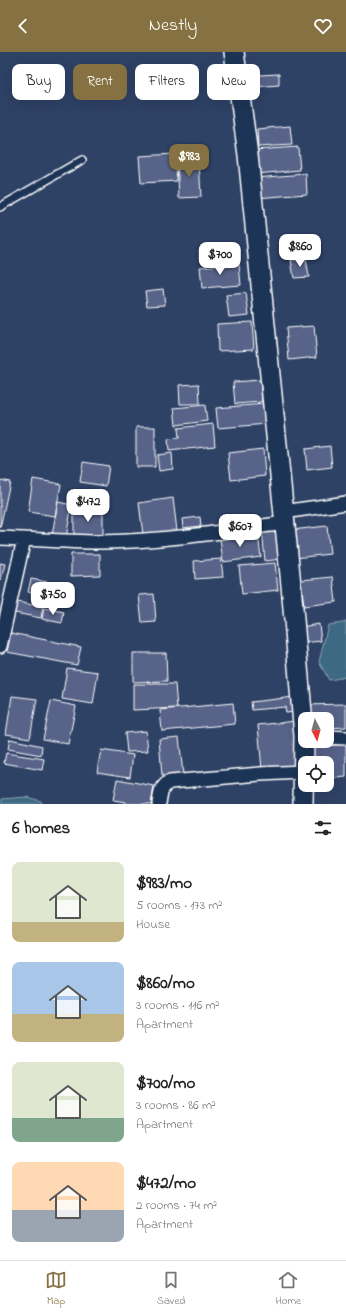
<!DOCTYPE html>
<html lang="en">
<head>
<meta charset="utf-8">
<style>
	:root { --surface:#fff; --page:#f2f2f2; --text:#222; --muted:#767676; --line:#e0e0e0; --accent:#857141 }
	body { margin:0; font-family:"Indie Flower",sans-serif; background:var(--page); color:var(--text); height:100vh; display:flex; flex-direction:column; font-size:15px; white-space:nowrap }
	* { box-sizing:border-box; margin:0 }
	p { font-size:13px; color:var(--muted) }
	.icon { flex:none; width:22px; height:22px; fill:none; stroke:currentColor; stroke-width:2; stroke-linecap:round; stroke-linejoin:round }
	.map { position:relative; height:752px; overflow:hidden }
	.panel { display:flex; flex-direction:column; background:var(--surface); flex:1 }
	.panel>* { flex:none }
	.top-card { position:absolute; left:12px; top:12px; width:322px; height:36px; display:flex; gap:8px }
	.needle { width:26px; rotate:174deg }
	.buttons { position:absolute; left:298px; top:660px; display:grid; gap:8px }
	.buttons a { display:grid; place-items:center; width:36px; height:36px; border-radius:8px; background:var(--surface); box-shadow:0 4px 16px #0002; font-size:20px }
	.price { position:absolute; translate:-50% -34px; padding:0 9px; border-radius:8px; background:#fff; color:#222; font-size:13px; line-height:26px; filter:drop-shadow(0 1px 2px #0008) }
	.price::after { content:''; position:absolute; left:50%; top:24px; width:12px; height:9px; margin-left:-6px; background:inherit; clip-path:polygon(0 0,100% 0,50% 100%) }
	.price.current { background:var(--accent); color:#fff }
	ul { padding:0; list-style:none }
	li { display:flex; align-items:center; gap:12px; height:100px; padding:0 12px }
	li span { display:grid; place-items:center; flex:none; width:112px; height:80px; border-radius:8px; color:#555 }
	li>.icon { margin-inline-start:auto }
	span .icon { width:48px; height:48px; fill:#fffc; stroke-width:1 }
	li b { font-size:17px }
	h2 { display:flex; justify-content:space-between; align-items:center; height:48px; padding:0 12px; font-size:17px }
	.tag { padding:0 14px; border-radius:8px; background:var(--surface); box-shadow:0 4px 16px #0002; font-size:14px; line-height:36px }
	.tag.current { background:var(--accent); color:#fff }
	header { display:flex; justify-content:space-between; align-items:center; height:52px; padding:0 12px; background:var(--accent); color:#fff; font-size:18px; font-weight:600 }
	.tabs { display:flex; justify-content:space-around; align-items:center; height:56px; border-top:1px solid var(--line); background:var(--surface); font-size:11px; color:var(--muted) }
	.tabs a { display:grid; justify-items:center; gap:2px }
	.tabs .current { color:var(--accent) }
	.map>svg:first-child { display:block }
	.water { fill:#3d6982; stroke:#8ba5b4 }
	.building { fill:#58638a; stroke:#fff }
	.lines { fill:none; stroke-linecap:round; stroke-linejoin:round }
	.lane-casing { stroke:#fff; stroke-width:10 }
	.street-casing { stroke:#fff; stroke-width:16 }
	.secondary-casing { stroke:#fff; stroke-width:22 }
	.lane { stroke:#1d3557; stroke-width:7 }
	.street { stroke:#1d3557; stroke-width:13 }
	.secondary { stroke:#1d3557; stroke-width:19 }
</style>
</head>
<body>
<header><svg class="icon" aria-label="back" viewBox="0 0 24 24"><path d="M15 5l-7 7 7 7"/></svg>Nestly<svg class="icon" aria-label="heart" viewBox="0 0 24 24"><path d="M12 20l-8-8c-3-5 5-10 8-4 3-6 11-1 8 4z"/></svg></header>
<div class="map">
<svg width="346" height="752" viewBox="0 0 346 752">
	<rect width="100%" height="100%" fill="#2e4266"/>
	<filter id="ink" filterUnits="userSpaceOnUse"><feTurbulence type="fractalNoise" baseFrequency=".025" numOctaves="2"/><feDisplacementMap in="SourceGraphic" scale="8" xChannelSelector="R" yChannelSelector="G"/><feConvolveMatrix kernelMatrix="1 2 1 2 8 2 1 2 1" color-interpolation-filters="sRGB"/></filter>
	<g filter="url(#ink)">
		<!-- water -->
		<path class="water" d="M346,569V625L329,628L319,610L328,573L343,571Z
			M26,745L41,749V752H2V747Z"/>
		<!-- building -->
		<path class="building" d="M279,22V33L241,36L240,24Z
			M290,74L292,93L258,95L257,77Z
			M298,95L300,118L256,122L254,98Z
			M175,102L177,129L141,131L139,104Z
			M199,107L201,145L179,146L177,108Z
			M306,122L307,142L256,146L254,126Z
			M306,207L309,225L294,226L291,208Z
			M239,212L241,233L202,236L200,215Z
			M163,237L165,253L147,254L145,239Z
			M246,241L249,263L229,265L226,243Z
			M252,270L254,297L218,299L217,272Z
			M314,274L317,305L289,308L286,276Z
			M260,328L262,350L235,352L233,330Z
			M199,332L200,352H180L179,333Z
			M265,352L267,372L218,376L216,356Z
			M205,353L207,369L176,373L174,356Z
			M213,372L215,394L169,399L168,387L179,386L178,376Z
			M136,375H155V415H136Z
			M330,394L332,415L307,418L305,397Z
			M263,397L265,424L231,428L228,401Z
			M172,401L173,417L159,419L157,403Z
			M83,410L109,414L106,434L80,430Z
			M33,427L61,432L55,464L28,460Z
			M0,428L10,430L0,476Z
			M173,446L177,479L143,483L139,451Z
			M58,450L72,453L66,485L52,483Z
			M74,458H103V484H74Z
			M200,465L201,474L183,476L182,467Z
			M327,474L330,502L295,506L292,478Z
			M279,475L282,507L265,509L262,477Z
			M258,482L261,505L223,510L220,487Z
			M71,502H100V523L71,524Z
			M221,507L223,525L195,527L194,509Z
			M0,511L5,512L1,528L0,527Z
			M275,511L278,538L242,542L239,514Z
			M333,525L336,550L304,554L301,528Z
			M31,527L47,530L44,544L28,540Z
			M154,542L156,570L142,571L139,543Z
			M12,549L43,555L41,566L10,560Z
			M44,556L64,560L62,571L42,567Z
			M319,572L321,589L303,591L301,575Z
			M11,581L81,595L77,613L7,600Z
			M133,601H166L167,629L133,630Z
			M67,616L98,620L93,652L62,647Z
			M133,632H175L177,656L133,658Z
			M12,644L37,647L30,686L6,682Z
			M294,645L296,660L286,661L285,655L252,658L251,650Z
			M51,649L76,654L68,692L43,687Z
			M233,651L235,672L162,679L160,658Z
			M346,652V675L327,676V667H306L305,653Z
			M296,669L300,714L262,718L258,673Z
			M146,679L148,699L127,700L125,681Z
			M179,685L183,722L162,724L159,687Z
			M10,687L42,694L41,703L8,697Z
			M346,692V725L327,727V711H307L306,696Z
			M101,698L133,703L130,725L97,720Z
			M6,701L44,707L42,718L4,711Z
			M117,727L154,734L151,752H125L126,750L113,748Z"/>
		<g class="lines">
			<defs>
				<path id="lane" d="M0,155L82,108"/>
				<path id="street" d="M283,460L346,451
					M0,486C32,487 65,490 97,490C160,490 222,480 284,471
					M0,594L24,487
					M327,685L346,686
					M159,752C160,744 161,733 170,730L260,722L302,720"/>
				<path id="secondary" d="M234,0L248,103L291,533L304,684L303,752"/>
			</defs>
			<!-- lane casing -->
			<use href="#lane" class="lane-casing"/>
			<!-- street casing -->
			<use href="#street" class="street-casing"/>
			<!-- secondary casing -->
			<use href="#secondary" class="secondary-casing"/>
			<!-- lane -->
			<use href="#lane" class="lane"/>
			<!-- street -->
			<use href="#street" class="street"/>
			<!-- secondary -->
			<use href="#secondary" class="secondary"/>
		</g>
	</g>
</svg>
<div class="buttons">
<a><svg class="needle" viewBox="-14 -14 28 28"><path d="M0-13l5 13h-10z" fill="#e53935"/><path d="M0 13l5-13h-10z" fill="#767676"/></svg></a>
<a><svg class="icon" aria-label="locate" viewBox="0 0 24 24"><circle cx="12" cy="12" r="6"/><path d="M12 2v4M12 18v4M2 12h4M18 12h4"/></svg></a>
</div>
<b class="price current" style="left:189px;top:126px">$983</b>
<b class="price" style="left:300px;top:216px">$860</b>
<b class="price" style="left:220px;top:224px">$700</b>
<b class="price" style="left:88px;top:471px">$472</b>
<b class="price" style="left:240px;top:496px">$607</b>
<b class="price" style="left:53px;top:564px">$750</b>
<div class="top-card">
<a class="tag">Buy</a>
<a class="tag current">Rent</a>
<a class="tag">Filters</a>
<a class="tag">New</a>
</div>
</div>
<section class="panel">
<h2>6 homes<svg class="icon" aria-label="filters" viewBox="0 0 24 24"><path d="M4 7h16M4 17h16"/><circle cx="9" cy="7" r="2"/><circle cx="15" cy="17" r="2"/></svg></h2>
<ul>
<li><span style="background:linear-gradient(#dfe7d0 75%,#c2b280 0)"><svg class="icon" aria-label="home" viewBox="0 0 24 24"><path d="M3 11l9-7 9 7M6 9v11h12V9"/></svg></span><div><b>$983/mo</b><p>5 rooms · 173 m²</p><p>House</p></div></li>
<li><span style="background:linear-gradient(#a9c7e8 65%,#c2b280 0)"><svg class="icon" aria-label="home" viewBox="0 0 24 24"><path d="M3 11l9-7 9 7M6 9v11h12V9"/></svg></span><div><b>$860/mo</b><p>3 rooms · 116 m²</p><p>Apartment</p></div></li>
<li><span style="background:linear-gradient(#dfe7d0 70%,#7fa58c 0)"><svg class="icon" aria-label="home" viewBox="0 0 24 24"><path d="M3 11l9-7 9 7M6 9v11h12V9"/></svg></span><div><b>$700/mo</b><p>3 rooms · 86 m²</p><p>Apartment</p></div></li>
<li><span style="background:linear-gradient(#ffd9b3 60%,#9aa5b1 0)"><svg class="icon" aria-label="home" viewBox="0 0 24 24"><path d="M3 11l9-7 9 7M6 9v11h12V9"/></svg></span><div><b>$472/mo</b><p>2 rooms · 74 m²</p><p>Apartment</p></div></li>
</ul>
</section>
<nav class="tabs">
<a class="current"><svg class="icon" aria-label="map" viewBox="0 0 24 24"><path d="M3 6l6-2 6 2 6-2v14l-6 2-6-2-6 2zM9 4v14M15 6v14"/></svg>Map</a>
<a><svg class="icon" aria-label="saved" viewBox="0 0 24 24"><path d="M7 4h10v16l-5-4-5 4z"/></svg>Saved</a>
<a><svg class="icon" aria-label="home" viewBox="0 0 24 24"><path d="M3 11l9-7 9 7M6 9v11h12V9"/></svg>Home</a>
</nav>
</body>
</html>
